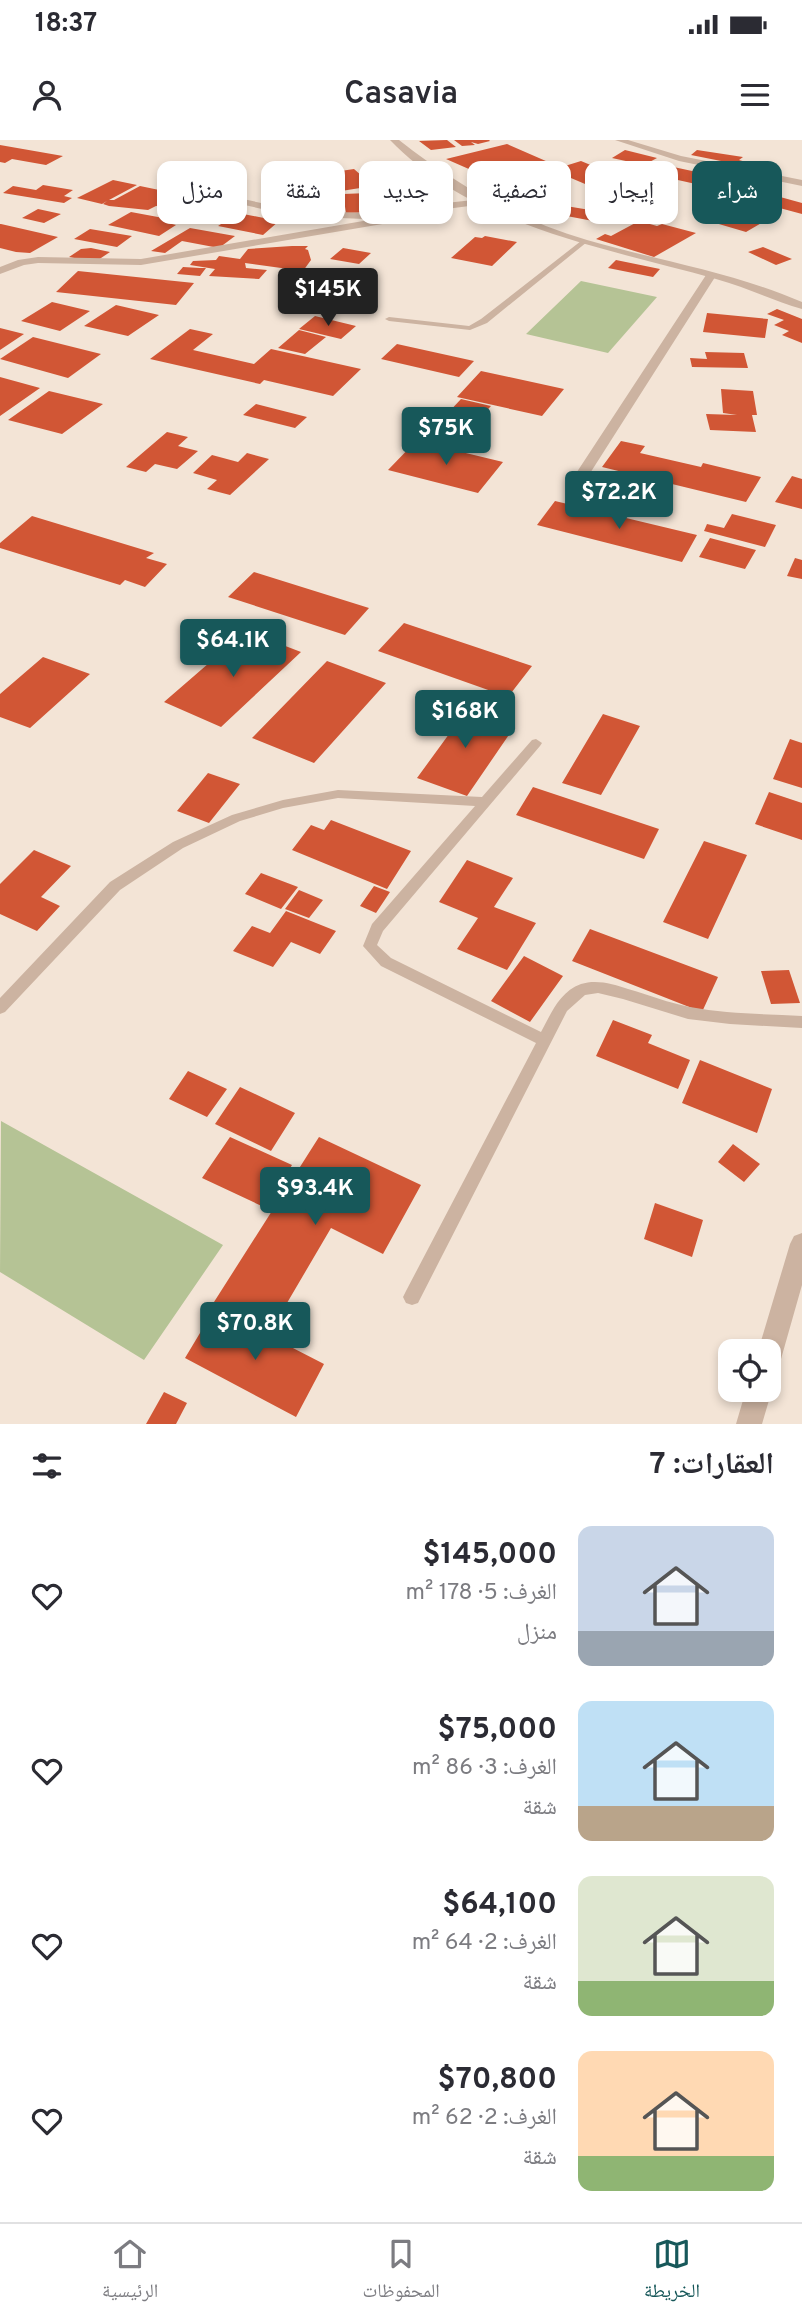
<!DOCTYPE html>
<html lang="ar">
<head>
<meta charset="utf-8">
<style>
	:root { --surface:#fff; --page:#f7f7f7; --text:#2b2b33; --muted:#7c7c81; --line:#e1e1e2; --accent:#17585a }
	body { margin:0; font-family:Overpass,"Noto Naskh Arabic",sans-serif; background:var(--page); color:var(--text); direction:rtl; height:100vh; display:flex; flex-direction:column; font-size:26px; white-space:nowrap }
	* { box-sizing:border-box; margin:0 }
	p { font-size:23px; color:var(--muted) }
	.icon { flex:none; width:38px; height:38px; fill:none; stroke:currentColor; stroke-width:2; stroke-linecap:round; stroke-linejoin:round }
	.map { position:relative; height:1284px; overflow:hidden; direction:ltr }
	.drawer { display:flex; flex-direction:column; background:var(--surface); flex:1 }
	.drawer>* { flex:none }
	.guide { position:absolute; left:21px; top:21px; width:761px; height:63px; direction:rtl; display:flex; gap:14px }
	.tools { position:absolute; left:718px; top:1199px; display:grid; gap:14px }
	.tools a { display:grid; place-items:center; width:63px; height:63px; border-radius:14px; background:var(--surface); box-shadow:0 4px 10px #0003; font-size:35px }
	.price { position:absolute; translate:-50% -60px; padding:0 16px; border-radius:7px; background:var(--accent); color:#fff; font-size:23px; line-height:46px; filter:drop-shadow(0 2px 4px #0008) }
	.price::after { content:''; position:absolute; left:50%; top:42px; width:21px; height:16px; margin-left:-10px; background:inherit; clip-path:polygon(0 0,100% 0,50% 100%) }
	.price.selected { background:#222; color:#fff }
	ul { padding:0; list-style:none }
	li { display:flex; align-items:center; gap:21px; height:175px; padding:0 28px }
	li span { display:grid; place-items:center; flex:none; width:196px; height:140px; border-radius:14px; color:#555 }
	li>.icon { margin-inline-start:auto }
	span .icon { width:84px; height:84px; fill:#fffc; stroke-width:1 }
	li b { font-size:30px }
	h2 { display:flex; justify-content:space-between; align-items:center; height:84px; padding:0 28px; font-size:30px }
	.pill { padding:0 24px; border-radius:14px; background:var(--surface); box-shadow:0 4px 10px #0003; font-size:24px; line-height:63px }
	.pill.selected { background:var(--accent); color:#fff }
	.status { display:flex; justify-content:space-between; align-items:center; height:49px; padding:0 35px; background:var(--surface); direction:ltr }
	.status svg { height:19px; fill:currentColor }
	header { display:flex; justify-content:space-between; align-items:center; height:91px; padding:0 28px; background:var(--surface); font-size:32px; font-weight:600 }
	.tabs { display:flex; justify-content:space-around; align-items:center; height:98px; border-top:2px solid var(--line); background:var(--surface); font-size:19px; color:var(--muted) }
	.tabs a { display:grid; justify-items:center; gap:4px }
	.tabs .selected { color:var(--accent) }
	.map>svg:first-child { display:block }
	.green { fill:#b5c395 }
	.building { fill:#d15635 }
	.lines { fill:none; stroke-linecap:round; stroke-linejoin:round }
	.service { fill:#ccb3a1; fill-rule:evenodd }
	.minor { fill:#ccb3a1; fill-rule:evenodd }
	.tertiary { fill:#ccb3a1; fill-rule:evenodd }
</style>
</head>
<body>
<div class="status"><b>18:37</b><svg viewBox="0 0 49 12"><path d="M0 12V9h3v3zM5 12V6h3v6zM10 12V3h3v9zM15 12V0h3v12zM26 1h20v11H26zM47 4h2v5h-2z"/></svg></div>
<header><svg class="icon" aria-label="menu" viewBox="0 0 24 24"><path d="M4 6h16M4 12h16M4 18h16"/></svg>Casavia<svg class="icon" aria-label="person" viewBox="0 0 24 24"><circle cx="12" cy="8" r="4"/><path d="M4 21q1-7 8-7t8 7"/></svg></header>
<div class="map">
<svg width="802" height="1284" viewBox="0 0 802 1284">
	<rect width="100%" height="100%" fill="#f3e4d6"/>
	<!-- green -->
	<path class="green" d="M581,141L657,157L608,213L526,194Z
		M1,981L223,1105L144,1220L0,1132Z"/>
	<!-- building -->
	<path class="building" d="M447,0L456,7L431,10L419,1Z
		M454,0H489L490,1L478,4L471,2L475,5L462,6Z
		M507,4L555,25L494,40L446,19Z
		M0,5L63,16L46,25L12,19L5,23L0,22Z
		M625,10L657,18L644,25L612,18Z
		M697,10L743,17L739,20L746,22L741,25L691,15Z
		M581,21L660,54L630,63L552,30Z
		M655,23L757,45L745,55L642,32Z
		M409,28L423,38L335,52L324,43L335,41L327,33L354,29L362,36Z
		M309,30L312,41L289,43L286,32Z
		M208,35L239,40L225,49L241,53L223,63L209,60L207,63L219,66L211,70L218,72L202,81L158,71L167,67L156,66L148,70L109,66L103,64L107,61L102,64L77,58L113,40L137,45L109,60H114L140,46L164,51L158,57L174,61L175,59L163,56L171,52L188,56L203,46L194,44Z
		M426,40L435,41L452,67L420,71L407,53L422,51L419,47L405,49L402,44Z
		M43,45L73,50L64,56L72,58L64,63L3,53L13,46L36,50Z
		M395,45L416,69L387,73L367,48Z
		M755,50L802,63V74L742,58Z
		M369,53L373,72L346,73L343,54Z
		M333,56L339,66L322,67L313,57Z
		M566,66L590,70L618,75L609,84L556,74Z
		M38,69L61,74L44,83L22,78Z
		M731,71L765,81L746,92L712,82Z
		M131,72L174,80L168,83L176,85L159,96L108,85Z
		M238,73L279,81L263,95L218,86Z
		M639,81L657,86L662,84L696,93L654,117L596,99L605,94L611,96Z
		M0,84H1L58,97L30,113L16,112L0,108Z
		M190,88L235,96L219,108L182,101L165,113L151,111Z
		M90,89L132,96L117,107L74,99Z
		M485,96L517,102L492,126L451,118L475,97L482,98Z
		M292,106H308L305,109L308,110L311,120L303,131L245,123L246,128L267,130L259,139L209,136L215,129L190,125L193,121L216,120L219,116L240,119L248,109Z
		M763,107L792,119L776,125L748,112Z
		M91,108L110,112L95,122L69,117L81,109Z
		M343,108L371,113L359,124L330,119Z
		M616,120L660,129L653,137L608,128Z
		M183,127L200,128H206L200,136L177,134Z
		M78,131L194,143L176,165L56,152Z
		M52,162L90,171L60,191L21,181Z
		M116,165L159,175L128,196L84,186Z
		M777,169L802,179V203L782,195L789,191L774,185L784,180L767,174Z
		M707,173L768,179L765,198L703,192Z
		M315,176L356,186L341,199L299,189Z
		M0,188L24,194L0,210Z
		M190,189L213,194L193,210L254,224L271,209L361,229L333,256L264,240L260,244L150,219Z
		M299,190L326,197L305,214L278,208Z
		M33,197L101,214L68,238L0,219Z
		M397,204L474,221L459,237L381,219Z
		M705,212L744,213L748,228L692,227L690,218L707,219Z
		M481,231L564,249L542,276L457,257Z
		M0,237L40,248L0,276Z
		M721,249L753,251L757,275H752L756,292L710,290L706,274L737,275L723,273Z
		M49,251L103,264L62,294L8,280Z
		M461,259L491,266L477,281L447,274Z
		M256,264L307,277L295,288L243,275Z
		M167,292L188,297L178,306L198,311L177,329L155,324L146,332L126,327Z
		M416,301L503,322L478,353L388,330Z
		M621,301L645,306L640,313L701,327L703,323L761,337L746,362L602,327Z
		M247,313L269,319L230,355L207,349L217,340L193,333L212,315L238,322Z
		M792,336L802,339V369L775,362Z
		M555,361L697,395L682,422L537,385Z
		M732,374L776,385L765,407L704,391L707,384L724,388Z
		M32,376L154,413L146,418L167,424L145,447L125,440L120,445L0,408V403Z
		M710,398L756,410L745,429L699,417Z
		M795,418L802,420V439L787,436Z
		M254,432L369,468L345,495L228,457Z
		M404,483L532,526L508,557L378,511Z
		M246,491L301,512L221,587L164,562Z
		M43,517L90,534L30,588L0,577V554Z
		M327,521L386,543L314,623L252,598Z
		M440,569L465,577L470,571L515,586L467,656L417,638L452,590L430,583Z
		M603,574L640,586L601,655L562,643Z
		M790,599L802,603V648L773,639Z
		M208,633L240,644L209,683L177,671Z
		M533,647L659,689L644,719L516,675Z
		M769,652L802,663V700L755,684Z
		M331,680L411,711L387,749L292,710L311,685L324,690Z
		M704,701L747,715L708,799L663,782Z
		M34,710L71,726L41,757L60,766L37,791L0,774V744Z
		M467,720L513,738L494,767L536,783L507,830L457,809L478,778L439,762Z
		M261,733L298,747L281,769L245,754Z
		M374,746L390,752L376,773L360,766Z
		M299,750L323,760L309,778L285,769Z
		M286,771L336,791L320,814L291,802L273,827L233,811L252,786L270,793Z
		M590,789L718,837L702,872L572,821Z
		M524,816L563,836L530,882L491,861Z
		M789,830L800,863L771,864L761,831Z
		M613,880L652,895L648,903L690,920L678,949L596,916Z
		M700,920L772,949L757,993L682,963Z
		M188,931L227,949L207,977L169,959Z
		M240,947L295,973L271,1011L215,984Z
		M230,997L292,1025L266,1068L202,1038Z
		M319,997L421,1045L383,1114L331,1088L270,1192L214,1162Z
		M733,1004L760,1024L744,1042L718,1022Z
		M655,1063L703,1080L692,1117L644,1099Z
		M215,1168L324,1224L296,1277L185,1218Z
		M164,1252L187,1263L176,1284H146Z"/>
	<g class="lines">
		<!-- service -->
		<path class="service" d="M581,101L587,102L487,183L470,190L389,181L385,179L389,177L469,186L481,179Z
			M536,599L542,603L540,606L383,791L377,805L391,818L541,892C551,874 559,852 581,844C596,839 614,844 628,849C649,855 669,863 690,867C727,874 765,874 802,876V888L730,884L688,879L623,859L598,853L585,855L567,871L418,1163L412,1165L406,1163L403,1157L406,1151L536,903L381,826L363,806L372,784L475,666L338,658L283,668L240,681L183,708L120,750L5,872L0,874V858L110,742L173,702L232,675L283,660L338,650L482,657L532,600Z"/>
		<!-- minor -->
		<path class="minor" d="M615,0H628L681,16L802,40V46L679,21Z
			M229,56L294,70L364,73L369,76L364,79L294,76L226,61V57Z
			M482,59L487,62L485,64L438,70L406,80L141,125L38,123L24,125L0,134V127L18,120L38,117L141,119L404,74L437,64Z
			M708,132L717,134L587,338L585,341H575L573,338Z
			M802,1093V1145L781,1219L777,1228L768,1232V1211H758L790,1104L794,1096Z
			M768,1241L772,1250L762,1284H736L746,1250H768Z"/>
		<!-- tertiary -->
		<path class="tertiary" d="M390,0H399C456,45 517,79 587,100C659,121 733,132 802,162V169C773,161 746,147 716,139C603,107 475,88 390,0Z"/>
	</g>
</svg>
<div class="tools">
<a><svg class="icon" aria-label="locate" viewBox="0 0 24 24"><circle cx="12" cy="12" r="6"/><path d="M12 2v4M12 18v4M2 12h4M18 12h4"/></svg></a>
</div>
<b class="price selected" style="left:328px;top:188px">$145K</b>
<b class="price" style="left:446px;top:327px">$75K</b>
<b class="price" style="left:619px;top:391px">$72.2K</b>
<b class="price" style="left:233px;top:539px">$64.1K</b>
<b class="price" style="left:465px;top:610px">$168K</b>
<b class="price" style="left:315px;top:1087px">$93.4K</b>
<b class="price" style="left:255px;top:1222px">$70.8K</b>
<div class="guide">
<a class="pill selected">شراء</a>
<a class="pill">إيجار</a>
<a class="pill">تصفية</a>
<a class="pill">جديد</a>
<a class="pill">شقة</a>
<a class="pill">منزل</a>
</div>
</div>
<section class="drawer">
<h2>العقارات: 7<svg class="icon" aria-label="filters" viewBox="0 0 24 24"><path d="M4 7h16M4 17h16"/><circle cx="9" cy="7" r="2"/><circle cx="15" cy="17" r="2"/></svg></h2>
<ul>
<li><span style="background:linear-gradient(#c9d6e8 75%,#9aa5b1 0)"><svg class="icon" aria-label="home" viewBox="0 0 24 24"><path d="M3 11l9-7 9 7M6 9v11h12V9"/></svg></span><div><b>$145,000</b><p>الغرف: 5 · 178 m²</p><p>منزل</p></div><svg class="icon" aria-label="heart" viewBox="0 0 24 24"><path d="M12 20l-8-8c-3-5 5-10 8-4 3-6 11-1 8 4z"/></svg></li>
<li><span style="background:linear-gradient(#bfe0f5 75%,#b9a48a 0)"><svg class="icon" aria-label="home" viewBox="0 0 24 24"><path d="M3 11l9-7 9 7M6 9v11h12V9"/></svg></span><div><b>$75,000</b><p>الغرف: 3 · 86 m²</p><p>شقة</p></div><svg class="icon" aria-label="heart" viewBox="0 0 24 24"><path d="M12 20l-8-8c-3-5 5-10 8-4 3-6 11-1 8 4z"/></svg></li>
<li><span style="background:linear-gradient(#dfe7d0 75%,#8fb573 0)"><svg class="icon" aria-label="home" viewBox="0 0 24 24"><path d="M3 11l9-7 9 7M6 9v11h12V9"/></svg></span><div><b>$64,100</b><p>الغرف: 2 · 64 m²</p><p>شقة</p></div><svg class="icon" aria-label="heart" viewBox="0 0 24 24"><path d="M12 20l-8-8c-3-5 5-10 8-4 3-6 11-1 8 4z"/></svg></li>
<li><span style="background:linear-gradient(#ffd9b3 75%,#8fb573 0)"><svg class="icon" aria-label="home" viewBox="0 0 24 24"><path d="M3 11l9-7 9 7M6 9v11h12V9"/></svg></span><div><b>$70,800</b><p>الغرف: 2 · 62 m²</p><p>شقة</p></div><svg class="icon" aria-label="heart" viewBox="0 0 24 24"><path d="M12 20l-8-8c-3-5 5-10 8-4 3-6 11-1 8 4z"/></svg></li>
</ul>
</section>
<nav class="tabs">
<a class="selected"><svg class="icon" aria-label="map" viewBox="0 0 24 24"><path d="M3 6l6-2 6 2 6-2v14l-6 2-6-2-6 2zM9 4v14M15 6v14"/></svg>الخريطة</a>
<a><svg class="icon" aria-label="saved" viewBox="0 0 24 24"><path d="M7 4h10v16l-5-4-5 4z"/></svg>المحفوظات</a>
<a><svg class="icon" aria-label="home" viewBox="0 0 24 24"><path d="M3 11l9-7 9 7M6 9v11h12V9"/></svg>الرئيسية</a>
</nav>
</body>
</html>
